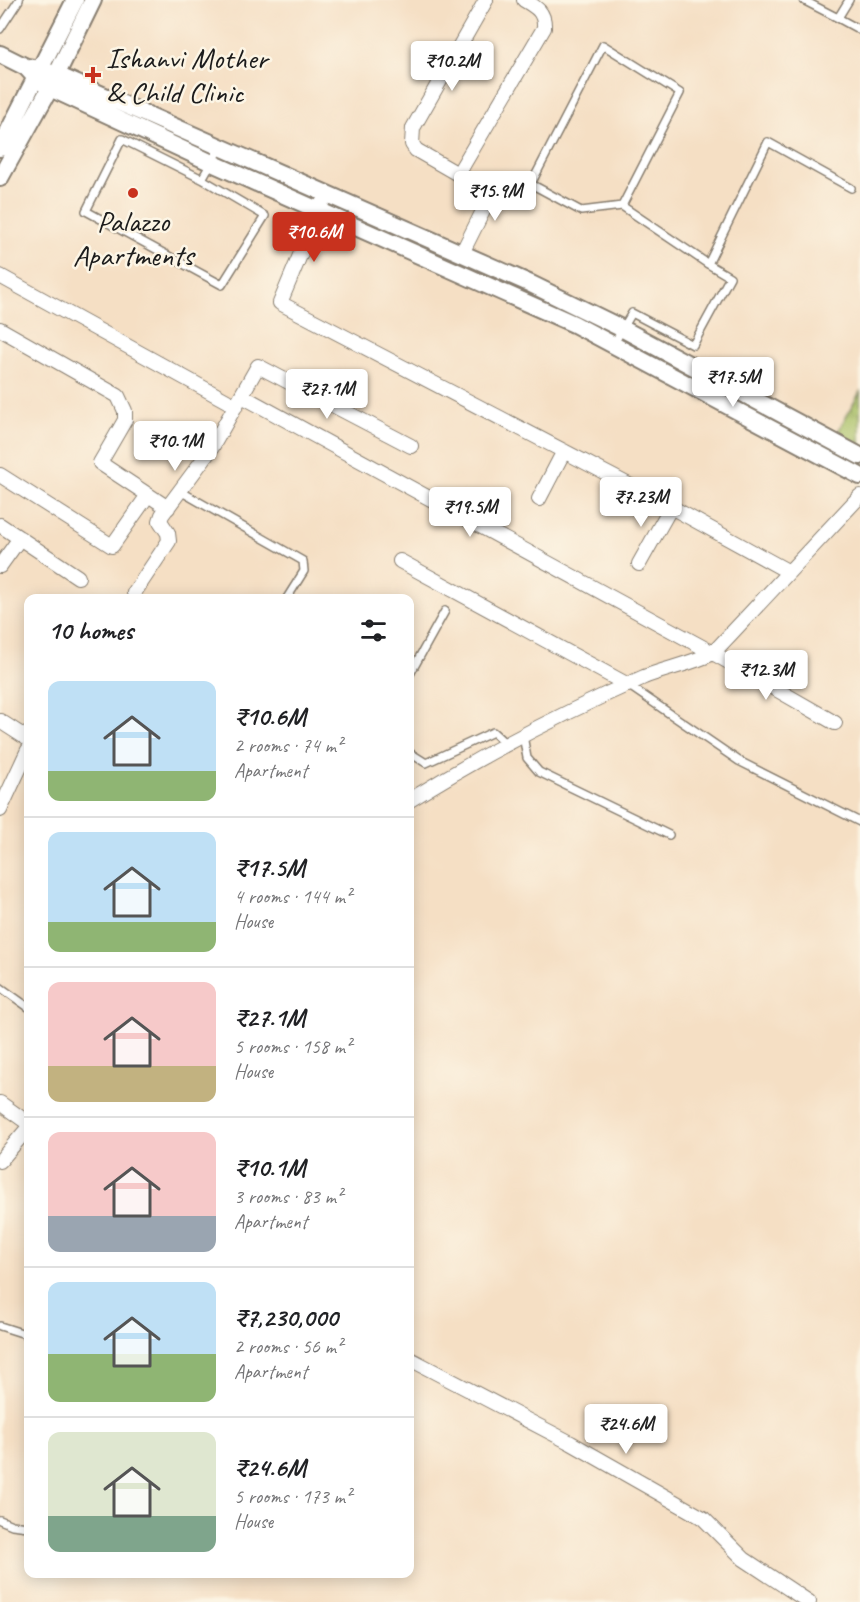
<!DOCTYPE html>
<html lang="en">
<head>
<meta charset="utf-8">
<style>
	:root { --surface:#fff; --page:#f2f2f2; --text:#202124; --muted:#757577; --line:#e0e0e0; --accent:#c8321e }
	body { margin:0; font-family:Caveat,sans-serif; background:var(--page); color:var(--text); height:100vh; display:flex; flex-direction:column; font-size:22px; white-space:nowrap }
	* { box-sizing:border-box; margin:0 }
	p { font-size:20px; color:var(--muted) }
	.icon { flex:none; width:33px; height:33px; fill:none; stroke:currentColor; stroke-width:2; stroke-linecap:round; stroke-linejoin:round }
	.map { position:relative; flex:1; overflow:hidden }
	.side { position:absolute; left:24px; top:594px; width:390px; height:984px; display:flex; flex-direction:column; background:var(--surface); border-radius:12px; box-shadow:0 3px 15px #0003 }
	.side>* { flex:none }
	.price { position:absolute; translate:-50% -51px; padding:0 14px; border-radius:6px; background:#fff; color:#222; font-size:20px; line-height:39px; filter:drop-shadow(0 2px 3px #0008) }
	.price::after { content:''; position:absolute; left:50%; top:36px; width:18px; height:14px; margin-left:-9px; background:inherit; clip-path:polygon(0 0,100% 0,50% 100%) }
	.price.active { background:var(--accent); color:#fff }
	ul { padding:0; list-style:none }
	li { display:flex; align-items:center; gap:18px; height:150px; padding:0 24px }
	li+li { border-top:2px solid var(--line) }
	li span { display:grid; place-items:center; flex:none; width:168px; height:120px; border-radius:12px; color:#555 }
	li>.icon { margin-inline-start:auto }
	span .icon { width:72px; height:72px; fill:#fffc; stroke-width:1 }
	li b { font-size:26px }
	h2 { display:flex; justify-content:space-between; align-items:center; height:72px; padding:0 24px; font-size:26px }
	.map>svg:first-child { display:block }
	.grass { fill:url(#grass-tufts); stroke:#636e42; stroke-width:1.5 }
	.lines { fill:none; stroke-linecap:round; stroke-linejoin:round }
	.service-casing { stroke:#887e70; stroke-width:10 }
	.minor-casing { stroke:#887e70; stroke-width:16 }
	.tertiary-casing { stroke:#887e70; stroke-width:20 }
	.service { stroke:#fff; stroke-width:7 }
	.minor { stroke:#fff; stroke-width:14 }
	.tertiary { stroke:#fff; stroke-width:16 }
	.poi-dot { fill:#c8321e; stroke:#fcf5e5; stroke-width:2 }
	.labels { text-anchor:middle; stroke-width:5; stroke-linejoin:round; paint-order:stroke }
	.poi-label { font-size:30px; fill:#1c1c1c; stroke:#fcf5e5; text-anchor:start }
</style>
</head>
<body>
<div class="map">
<svg width="860" height="1602" viewBox="0 0 860 1602">
	<defs>
		<pattern id="grass-tufts" width="24" height="20" patternUnits="userSpaceOnUse" patternTransform="scale(1.5)"><rect width="24" height="20" fill="#aac167"/><path d="M3 7l-1-3M5 7V3M7 7l1-3M15 17l-1-3M17 17v-4M19 17l1-3" fill="none" stroke="#92a559"/></pattern>
	</defs>
	<rect width="100%" height="100%" fill="#fcf5e5"/>
	<filter id="ink" filterUnits="userSpaceOnUse"><feTurbulence type="fractalNoise" baseFrequency=".0167" numOctaves="2"/><feDisplacementMap in="SourceGraphic" scale="12" xChannelSelector="R" yChannelSelector="G"/><feConvolveMatrix kernelMatrix="1 2 1 2 8 2 1 2 1" color-interpolation-filters="sRGB"/></filter>
	<filter id="wash" filterUnits="userSpaceOnUse"><feTurbulence type="fractalNoise" baseFrequency=".008" numOctaves="4" result="noise"/><feDisplacementMap in="SourceGraphic" scale="24" xChannelSelector="R" yChannelSelector="G"/><feGaussianBlur stdDeviation="1.35" result="paint"/><feColorMatrix in="noise" values="0 0 0 0 0 0 0 0 0 0 0 0 0 0 0 0 0 1.4 0 .05"/><feComposite in="paint" operator="in"/></filter>
	<g filter="url(#wash)">
		<rect width="100%" height="100%" fill="#f5dfc4"/>
		<!-- grass -->
		<path class="grass" d="M860,392V450L835,437Z"/>
	</g>
	<g filter="url(#ink)">
		<g class="lines">
			<defs>
				<path id="service" d="M803,0L838,18L849,0
					M838,18L860,30
					M0,29L19,0
					M202,179L122,139L86,211L222,285L265,216L202,179L220,147
					M622,206L581,211L531,184L603,45L680,93L622,206L708,264
					M613,345L632,313L693,345L730,277L708,264L768,142L851,188
					M180,491L303,561L304,571L287,598
					M410,674L445,611
					M628,685L739,761L860,822
					M523,735L527,758L539,772L669,835
					M410,753L426,763L493,732L506,744
					M0,987L28,1007
					M0,1326L28,1335
					M0,1520L12,1525L28,1527"/>
				<path id="minor" d="M458,174L544,28C545,12 536,7 524,0
					M322,203L280,303L671,507L789,572
					M462,253L485,207L486,198L482,188L416,150L412,144L413,128L486,0
					M0,276L236,406
					M0,329L118,396L125,411V420L100,463L168,508
					M242,396L713,653L835,723
					M0,475L112,546L148,495
					M539,499L564,451
					M0,525L78,577
					M400,561L628,685
					M639,564L671,507
					M0,566L20,538
					M134,593L169,541L168,533L160,521L162,515L211,449L258,366L411,446
					M0,721L28,739
					M410,800C485,753 563,713 644,677C667,668 691,664 713,653L860,496
					M0,810L28,750
					M0,1103L28,1123
					M0,1161L28,1128
					M410,1359L571,1443L703,1518L744,1559L809,1602"/>
				<path id="tertiary" d="M0,54L26,67L36,78L50,88L212,163L574,324L860,476
					M26,67L40,69L57,75L531,284L623,329L860,456
					M0,148L75,0
					M0,178L50,88L93,0"/>
			</defs>
			<!-- service casing -->
			<use href="#service" class="service-casing"/>
			<!-- minor casing -->
			<use href="#minor" class="minor-casing"/>
			<!-- tertiary casing -->
			<use href="#tertiary" class="tertiary-casing"/>
			<!-- service -->
			<use href="#service" class="service"/>
			<!-- minor -->
			<use href="#minor" class="minor"/>
			<!-- tertiary -->
			<use href="#tertiary" class="tertiary"/>
		</g>
	</g>
	<!-- markers -->
	<g class="poi-dot">
		<path d="M90 66h6v6h6v6h-6v6h-6v-6h-6v-6h6z"/>
		<circle cx="133" cy="193" r="6"/>
	</g>
	<g class="labels">
		<!-- poi labels -->
		<g class="poi-label">
			<text x="106" y="68">Ishanvi Mother<tspan x="106" dy="34">&amp; Child Clinic</tspan></text>
			<text x="133" y="231" text-anchor="middle">Palazzo<tspan x="133" dy="34">Apartments</tspan></text>
		</g>
	</g>
</svg>
<b class="price" style="left:452px;top:92px">₹10.2M</b>
<b class="price" style="left:495px;top:222px">₹15.9M</b>
<b class="price active" style="left:314px;top:263px">₹10.6M</b>
<b class="price" style="left:733px;top:408px">₹17.5M</b>
<b class="price" style="left:327px;top:420px">₹27.1M</b>
<b class="price" style="left:175px;top:472px">₹10.1M</b>
<b class="price" style="left:641px;top:528px">₹7.23M</b>
<b class="price" style="left:470px;top:538px">₹19.5M</b>
<b class="price" style="left:766px;top:701px">₹12.3M</b>
<b class="price" style="left:626px;top:1455px">₹24.6M</b>
<section class="side">
<h2>10 homes<svg class="icon" aria-label="filters" viewBox="0 0 24 24"><path d="M4 7h16M4 17h16"/><circle cx="9" cy="7" r="2"/><circle cx="15" cy="17" r="2"/></svg></h2>
<ul>
<li><span style="background:linear-gradient(#bfe0f5 75%,#8fb573 0)"><svg class="icon" aria-label="home" viewBox="0 0 24 24"><path d="M3 11l9-7 9 7M6 9v11h12V9"/></svg></span><div><b>₹10.6M</b><p>2 rooms · 74 m²</p><p>Apartment</p></div></li>
<li><span style="background:linear-gradient(#bfe0f5 75%,#8fb573 0)"><svg class="icon" aria-label="home" viewBox="0 0 24 24"><path d="M3 11l9-7 9 7M6 9v11h12V9"/></svg></span><div><b>₹17.5M</b><p>4 rooms · 144 m²</p><p>House</p></div></li>
<li><span style="background:linear-gradient(#f6c9c9 70%,#c2b280 0)"><svg class="icon" aria-label="home" viewBox="0 0 24 24"><path d="M3 11l9-7 9 7M6 9v11h12V9"/></svg></span><div><b>₹27.1M</b><p>5 rooms · 158 m²</p><p>House</p></div></li>
<li><span style="background:linear-gradient(#f6c9c9 70%,#9aa5b1 0)"><svg class="icon" aria-label="home" viewBox="0 0 24 24"><path d="M3 11l9-7 9 7M6 9v11h12V9"/></svg></span><div><b>₹10.1M</b><p>3 rooms · 83 m²</p><p>Apartment</p></div></li>
<li><span style="background:linear-gradient(#bfe0f5 60%,#8fb573 0)"><svg class="icon" aria-label="home" viewBox="0 0 24 24"><path d="M3 11l9-7 9 7M6 9v11h12V9"/></svg></span><div><b>₹7,230,000</b><p>2 rooms · 56 m²</p><p>Apartment</p></div></li>
<li><span style="background:linear-gradient(#dfe7d0 70%,#7fa58c 0)"><svg class="icon" aria-label="home" viewBox="0 0 24 24"><path d="M3 11l9-7 9 7M6 9v11h12V9"/></svg></span><div><b>₹24.6M</b><p>5 rooms · 173 m²</p><p>House</p></div></li>
</ul>
</section>
</div>
</body>
</html>
